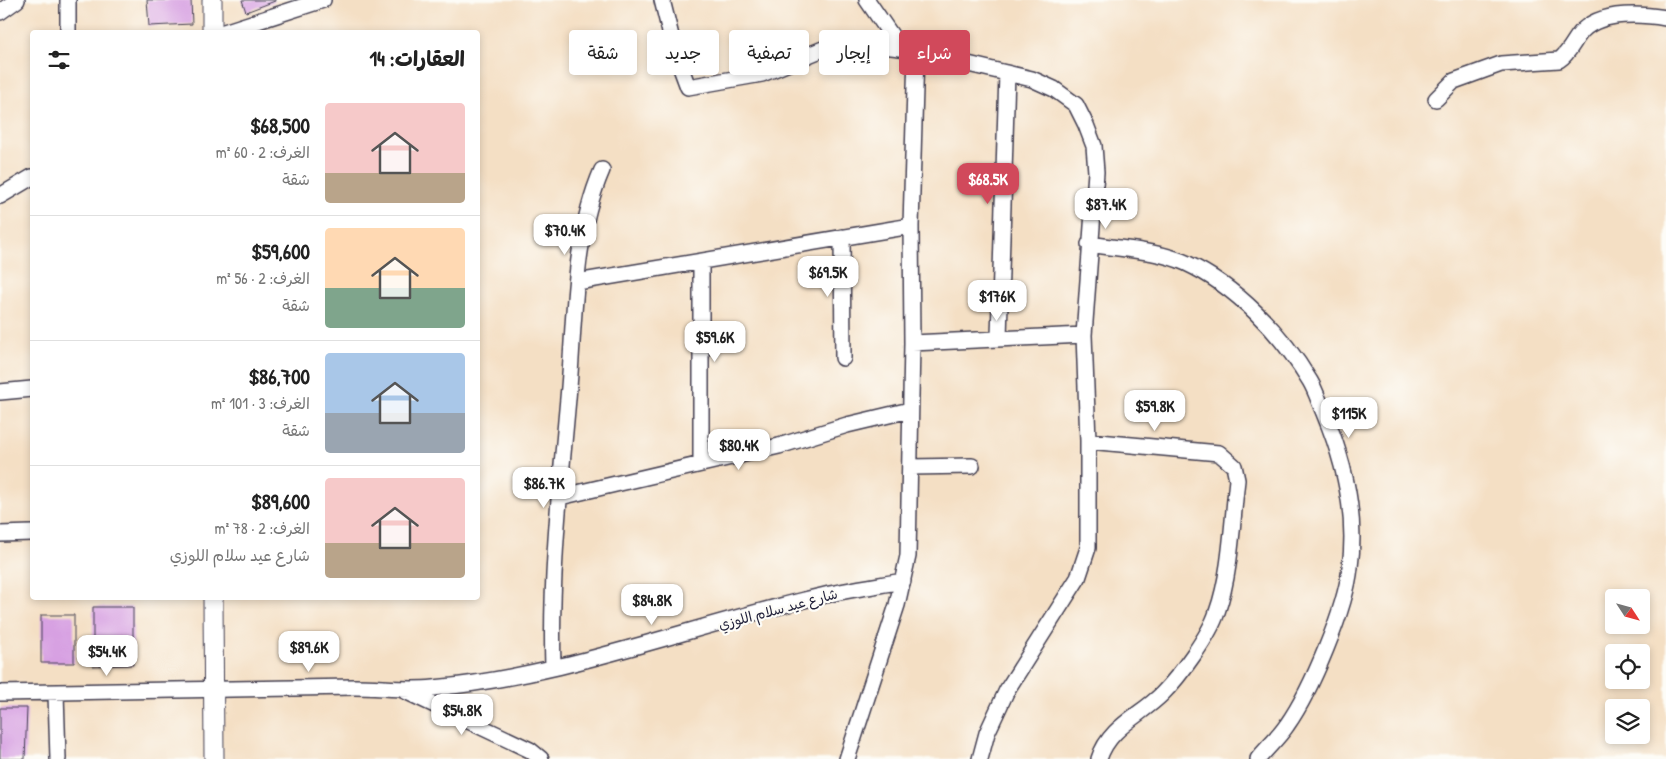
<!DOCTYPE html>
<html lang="ar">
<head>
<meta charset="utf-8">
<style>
	:root { --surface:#fff; --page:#f6f6f6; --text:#222; --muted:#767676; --line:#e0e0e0; --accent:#d1495b }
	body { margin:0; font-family:"Patrick Hand","Playpen Sans Arabic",sans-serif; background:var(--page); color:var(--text); direction:rtl; height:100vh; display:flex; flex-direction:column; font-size:19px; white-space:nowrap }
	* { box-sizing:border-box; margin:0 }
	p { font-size:16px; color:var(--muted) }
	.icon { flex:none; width:28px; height:28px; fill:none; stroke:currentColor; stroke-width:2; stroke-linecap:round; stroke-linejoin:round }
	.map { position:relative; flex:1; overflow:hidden; direction:ltr }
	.sheet { position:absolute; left:30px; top:30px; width:450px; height:570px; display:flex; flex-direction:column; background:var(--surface); border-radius:5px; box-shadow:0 2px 8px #0003; direction:rtl }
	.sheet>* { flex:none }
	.guide { position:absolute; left:495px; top:30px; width:475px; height:45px; direction:rtl; display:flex; gap:10px }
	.needle { width:32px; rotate:126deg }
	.tools { position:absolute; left:1605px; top:589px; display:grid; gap:10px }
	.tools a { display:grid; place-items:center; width:45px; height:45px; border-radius:5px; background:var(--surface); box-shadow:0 2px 8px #0003; font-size:25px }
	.price { position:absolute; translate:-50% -42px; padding:0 11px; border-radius:10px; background:#fff; color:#222; font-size:16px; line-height:32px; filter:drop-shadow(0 1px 2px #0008) }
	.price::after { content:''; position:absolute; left:50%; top:30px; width:15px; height:11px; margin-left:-8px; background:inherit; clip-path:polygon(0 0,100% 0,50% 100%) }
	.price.current { background:var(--accent); color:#fff }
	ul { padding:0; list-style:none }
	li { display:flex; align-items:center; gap:15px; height:125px; padding:0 15px }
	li+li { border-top:1px solid var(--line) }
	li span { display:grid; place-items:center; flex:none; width:140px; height:100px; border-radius:5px; color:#555 }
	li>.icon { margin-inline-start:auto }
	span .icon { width:60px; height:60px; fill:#fffc; stroke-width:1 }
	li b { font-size:21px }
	h2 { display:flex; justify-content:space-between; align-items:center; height:60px; padding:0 15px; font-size:21px }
	.tag { padding:0 18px; border-radius:5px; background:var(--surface); box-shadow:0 2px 8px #0003; font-size:18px; line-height:45px }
	.tag.current { background:var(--accent); color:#fff }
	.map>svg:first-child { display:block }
	.building { fill:#d7a0e2 }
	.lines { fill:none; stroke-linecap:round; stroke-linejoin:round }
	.minor-casing { stroke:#423e50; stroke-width:18 }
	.tertiary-casing { stroke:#423e50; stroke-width:21 }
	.minor { stroke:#fff; stroke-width:15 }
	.tertiary { stroke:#fff; stroke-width:19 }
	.labels { text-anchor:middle; stroke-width:4.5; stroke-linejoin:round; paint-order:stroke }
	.street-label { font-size:14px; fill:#22223b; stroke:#fdfcf7 }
</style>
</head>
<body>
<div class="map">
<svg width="1666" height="759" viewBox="0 0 1666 759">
	<rect width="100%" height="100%" fill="#fdfcf7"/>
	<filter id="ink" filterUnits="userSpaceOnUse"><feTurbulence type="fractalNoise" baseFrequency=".02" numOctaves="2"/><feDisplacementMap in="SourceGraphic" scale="10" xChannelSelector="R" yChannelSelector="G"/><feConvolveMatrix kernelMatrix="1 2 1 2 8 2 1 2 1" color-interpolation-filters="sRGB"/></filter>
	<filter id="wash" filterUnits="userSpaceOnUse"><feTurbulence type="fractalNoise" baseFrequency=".0096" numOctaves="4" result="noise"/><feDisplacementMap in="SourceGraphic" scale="20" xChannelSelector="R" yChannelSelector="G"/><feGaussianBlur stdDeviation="1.12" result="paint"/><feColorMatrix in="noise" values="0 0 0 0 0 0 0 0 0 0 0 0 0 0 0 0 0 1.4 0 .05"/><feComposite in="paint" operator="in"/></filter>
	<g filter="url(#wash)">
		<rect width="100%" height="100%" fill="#f4dfc4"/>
		<g id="blocks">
			<!-- building -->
			<path class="building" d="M147,0H191L192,24L149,26Z
				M242,0H275V1L246,12Z
				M93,607H133V665L93,666Z
				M41,615H74V663H41Z
				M0,708H27L25,759H0Z"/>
		</g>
	</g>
	<g filter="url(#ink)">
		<use href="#blocks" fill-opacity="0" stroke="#423e50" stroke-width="1"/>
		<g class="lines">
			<defs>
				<path id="minor" d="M68,0V32
					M662,0L675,52L688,87L762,74L823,49L838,45L865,44L900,48L1032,79L1054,89L1076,105L1086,125L1094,146L1096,172L1084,335L1088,441V548L1078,578L1007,690L987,733L980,759
					M867,0L900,48
					M0,12L17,0
					M224,32L323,0
					M1436,99L1454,81L1501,64L1559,60C1570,53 1574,39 1583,30C1603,11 1642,14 1666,18
					M0,196L32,177
					M842,237L843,358
					M1089,244C1120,249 1157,250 1186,263C1236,286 1282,334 1310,381C1316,391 1319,402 1324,413C1344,461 1357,515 1350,567C1346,608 1311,691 1287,725C1279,737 1267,748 1258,759
					M577,282L911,226
					M999,337L1007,73
					M912,343L1084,335
					M0,392L32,389
					M1088,441L1219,453L1234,466L1237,480C1232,522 1231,573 1217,612C1210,635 1179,677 1162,694C1140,716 1109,727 1099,759
					M701,463V263
					M910,467L972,466
					M560,497L779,446L847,425L910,410
					M0,534L32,533
					M553,667C550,573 561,480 569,387C575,315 573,237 602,170
					M403,690L530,750L541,759
					M0,693L355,687C381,687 407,691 434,688C565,676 690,626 817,597C845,590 875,586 903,581
					M56,693L58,759
					M847,759L897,605L908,556L912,343L911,226L916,53"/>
				<path id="tertiary" d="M212,0V32
					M213,598L214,759"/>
			</defs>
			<!-- minor casing -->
			<use href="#minor" class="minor-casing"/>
			<!-- tertiary casing -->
			<use href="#tertiary" class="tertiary-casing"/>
			<!-- minor -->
			<use href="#minor" class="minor"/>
			<!-- tertiary -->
			<use href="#tertiary" class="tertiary"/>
		</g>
	</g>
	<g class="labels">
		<!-- street labels -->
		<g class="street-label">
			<text transform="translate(778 609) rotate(-15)" y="5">شارع عيد سلام اللوزي</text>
		</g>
	</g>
</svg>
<div class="tools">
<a><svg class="needle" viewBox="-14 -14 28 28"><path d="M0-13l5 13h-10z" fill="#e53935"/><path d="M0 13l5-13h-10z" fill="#767676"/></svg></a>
<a><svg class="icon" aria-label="locate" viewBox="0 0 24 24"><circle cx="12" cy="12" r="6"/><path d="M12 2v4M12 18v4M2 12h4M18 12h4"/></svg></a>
<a><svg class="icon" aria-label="layers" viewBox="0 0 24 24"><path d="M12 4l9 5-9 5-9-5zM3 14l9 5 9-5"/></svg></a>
</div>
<b class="price current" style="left:988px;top:205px">$68.5K</b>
<b class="price" style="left:1106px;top:230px">$87.4K</b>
<b class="price" style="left:565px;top:256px">$70.4K</b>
<b class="price" style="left:828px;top:298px">$69.5K</b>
<b class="price" style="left:997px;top:322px">$176K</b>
<b class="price" style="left:715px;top:363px">$59.6K</b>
<b class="price" style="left:1155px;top:432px">$59.8K</b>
<b class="price" style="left:1349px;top:439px">$115K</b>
<b class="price" style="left:739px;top:471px">$80.4K</b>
<b class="price" style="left:544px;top:509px">$86.7K</b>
<b class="price" style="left:652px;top:626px">$84.8K</b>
<b class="price" style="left:309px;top:673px">$89.6K</b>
<b class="price" style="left:107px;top:677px">$54.4K</b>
<b class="price" style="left:462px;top:736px">$54.8K</b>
<div class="guide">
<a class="tag current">شراء</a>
<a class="tag">إيجار</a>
<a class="tag">تصفية</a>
<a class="tag">جديد</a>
<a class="tag">شقة</a>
</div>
<section class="sheet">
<h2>العقارات: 14<svg class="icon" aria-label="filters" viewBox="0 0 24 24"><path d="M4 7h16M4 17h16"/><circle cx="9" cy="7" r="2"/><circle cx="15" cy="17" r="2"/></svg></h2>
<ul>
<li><span style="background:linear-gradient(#f6c9c9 70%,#b9a48a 0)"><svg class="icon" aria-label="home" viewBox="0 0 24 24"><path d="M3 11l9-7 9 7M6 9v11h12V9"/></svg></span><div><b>$68,500</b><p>الغرف: 2 · 60 m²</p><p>شقة</p></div></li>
<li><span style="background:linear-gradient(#ffd9b3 60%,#7fa58c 0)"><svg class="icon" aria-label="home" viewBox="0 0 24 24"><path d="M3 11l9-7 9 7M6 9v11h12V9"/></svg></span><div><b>$59,600</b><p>الغرف: 2 · 56 m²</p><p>شقة</p></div></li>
<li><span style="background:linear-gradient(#a9c7e8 60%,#9aa5b1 0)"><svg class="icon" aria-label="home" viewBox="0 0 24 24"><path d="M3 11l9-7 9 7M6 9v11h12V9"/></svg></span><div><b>$86,700</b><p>الغرف: 3 · 101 m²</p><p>شقة</p></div></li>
<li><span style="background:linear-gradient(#f6c9c9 65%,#b9a48a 0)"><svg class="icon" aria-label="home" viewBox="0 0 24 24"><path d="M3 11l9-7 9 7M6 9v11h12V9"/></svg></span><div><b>$89,600</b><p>الغرف: 2 · 78 m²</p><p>شارع عيد سلام اللوزي</p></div></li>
</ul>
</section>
</div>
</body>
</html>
